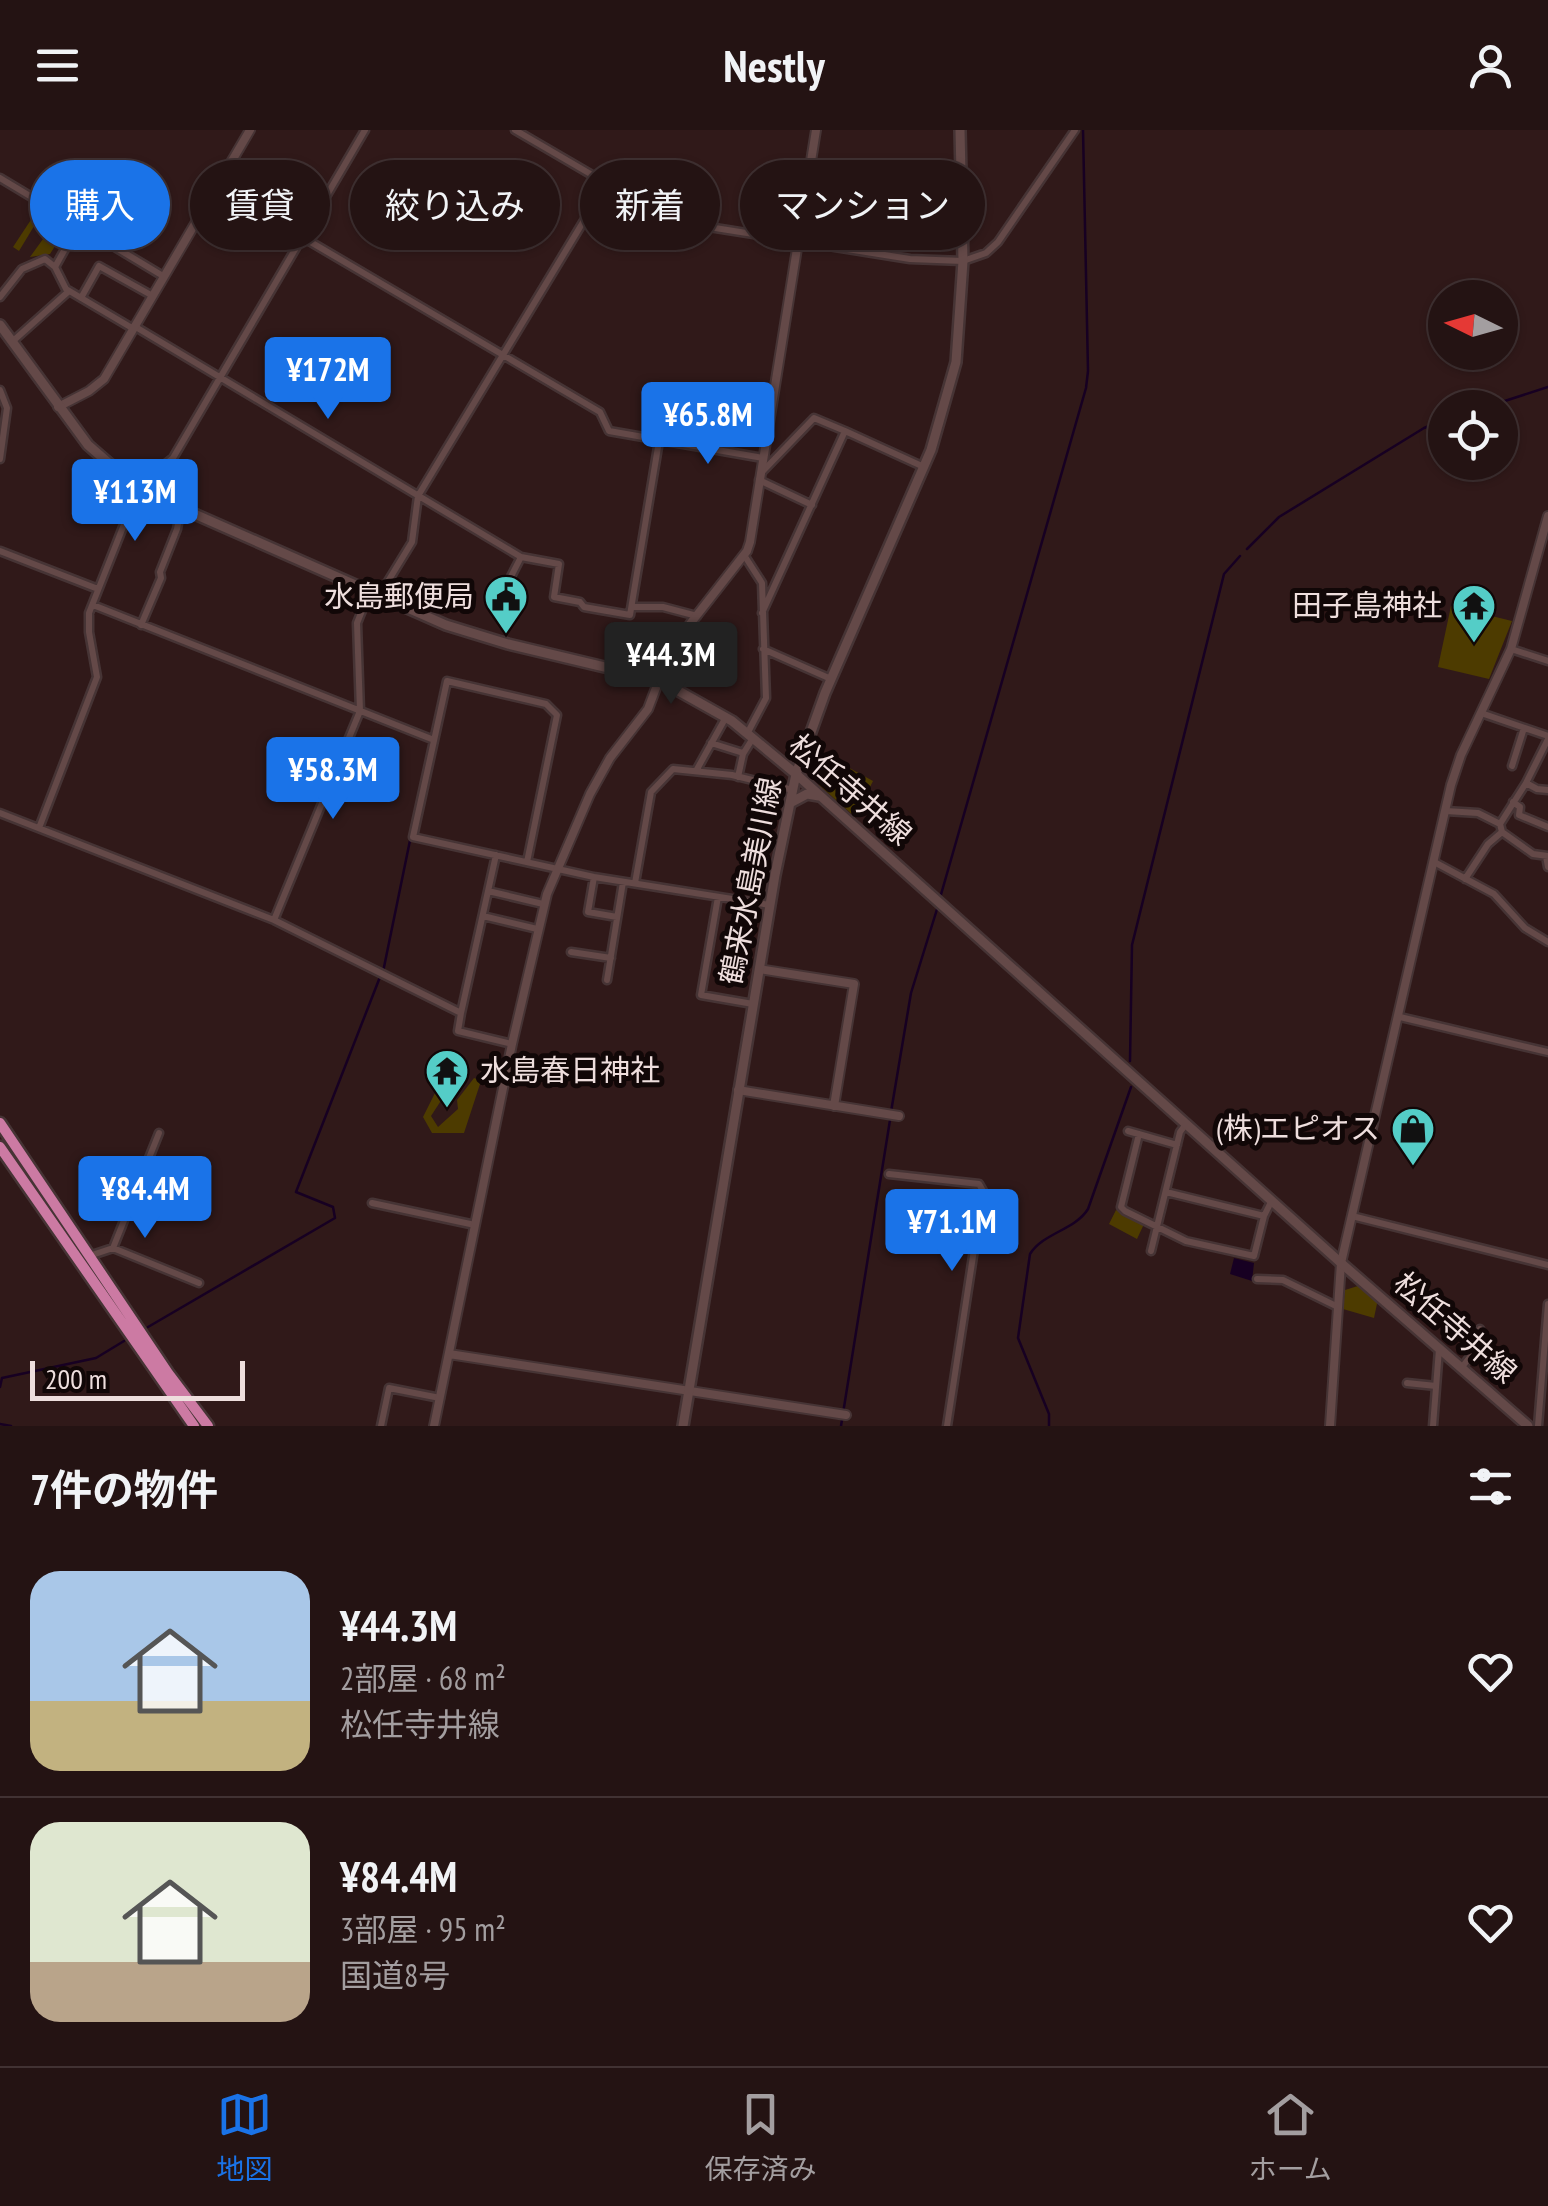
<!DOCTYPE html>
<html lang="ja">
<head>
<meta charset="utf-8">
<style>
	:root { --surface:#241313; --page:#302021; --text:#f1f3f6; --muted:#a39ea0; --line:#413233; --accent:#1a73e8 }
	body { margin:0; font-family:"PT Sans Narrow","Noto Sans JP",sans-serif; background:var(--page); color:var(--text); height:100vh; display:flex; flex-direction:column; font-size:38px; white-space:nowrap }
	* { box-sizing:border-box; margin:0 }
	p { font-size:32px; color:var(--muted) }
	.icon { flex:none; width:55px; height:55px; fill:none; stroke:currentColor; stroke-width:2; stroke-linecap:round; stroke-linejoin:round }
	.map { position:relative; height:1296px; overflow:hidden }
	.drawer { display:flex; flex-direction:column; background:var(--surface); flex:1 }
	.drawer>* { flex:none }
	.top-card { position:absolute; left:30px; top:30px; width:1000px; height:90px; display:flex; gap:20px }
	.needle { width:65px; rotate:275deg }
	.controls { position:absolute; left:1428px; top:150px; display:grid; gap:20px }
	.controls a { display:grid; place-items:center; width:90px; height:90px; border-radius:50%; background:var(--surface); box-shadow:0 2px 8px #0004,0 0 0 2px var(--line); font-size:50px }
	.scale { position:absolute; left:30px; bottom:25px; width:215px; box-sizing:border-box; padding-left:10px; border:5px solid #eededd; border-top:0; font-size:28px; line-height:35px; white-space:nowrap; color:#eededd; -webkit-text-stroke:8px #110707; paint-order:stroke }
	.price { position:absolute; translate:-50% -85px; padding:0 22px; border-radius:10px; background:var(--accent); color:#fff; font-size:32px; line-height:65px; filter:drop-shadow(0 2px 5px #0008) }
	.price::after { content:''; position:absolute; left:50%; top:60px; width:30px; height:22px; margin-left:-15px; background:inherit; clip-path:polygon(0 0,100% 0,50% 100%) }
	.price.selected { background:#222; color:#fff }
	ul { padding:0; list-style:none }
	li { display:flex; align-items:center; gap:30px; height:250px; padding:0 30px }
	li+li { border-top:2px solid var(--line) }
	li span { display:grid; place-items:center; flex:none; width:280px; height:200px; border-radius:30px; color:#555 }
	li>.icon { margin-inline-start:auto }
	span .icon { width:120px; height:120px; fill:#fffc; stroke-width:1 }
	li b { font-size:42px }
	h2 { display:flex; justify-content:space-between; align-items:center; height:120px; padding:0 30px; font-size:42px }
	.chip { padding:0 35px; border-radius:45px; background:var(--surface); box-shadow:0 2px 8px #0004,0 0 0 2px var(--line); font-size:35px; line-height:90px }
	.chip.selected { background:var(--accent); color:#fff }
	header { display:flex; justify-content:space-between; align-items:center; height:130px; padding:0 30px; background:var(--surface); font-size:45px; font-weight:800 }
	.tab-bar { display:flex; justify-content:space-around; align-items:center; height:140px; border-top:2px solid var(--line); background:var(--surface); font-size:28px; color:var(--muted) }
	.tab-bar a { display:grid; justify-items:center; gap:5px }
	.tab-bar .selected { color:var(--accent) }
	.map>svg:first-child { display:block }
	.green { fill:#4d3b00 }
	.water { fill:#170022 }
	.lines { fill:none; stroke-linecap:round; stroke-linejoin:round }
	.stream { stroke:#170022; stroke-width:2.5 }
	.minor-casing { stroke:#463435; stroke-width:11 }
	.tertiary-casing { stroke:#463435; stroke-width:12 }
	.secondary-casing { stroke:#463435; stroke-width:14 }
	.trunk-casing { stroke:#463435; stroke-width:15 }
	.minor { stroke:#644948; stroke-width:6 }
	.tertiary { stroke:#644948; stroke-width:8 }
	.secondary { stroke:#644948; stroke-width:9 }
	.trunk { stroke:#cc7aa3; stroke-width:10 }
	.labels { text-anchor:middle; stroke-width:10; stroke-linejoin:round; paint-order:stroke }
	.poi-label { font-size:30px; fill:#eededd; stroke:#110707; text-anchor:end }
	.street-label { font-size:30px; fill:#eededd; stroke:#110707 }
</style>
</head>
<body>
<header><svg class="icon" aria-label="menu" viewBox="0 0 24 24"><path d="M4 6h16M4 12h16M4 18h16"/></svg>Nestly<svg class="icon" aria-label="person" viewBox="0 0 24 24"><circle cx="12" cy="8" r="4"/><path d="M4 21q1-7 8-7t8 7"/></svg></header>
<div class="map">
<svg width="1548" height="1296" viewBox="0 0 1548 1296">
	<rect width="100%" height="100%" fill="#301919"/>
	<!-- green -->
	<path class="green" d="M40,76L69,94L50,124L30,127L56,91L42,83L19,121L13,117Z
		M1451,476L1512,491L1489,549L1438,537Z
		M815,619L873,651L855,687L819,655Z
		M444,945L469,946L452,965L444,966L431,986L438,997L458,979L457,970L474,948L481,951L464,1003H432L423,987Z
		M1116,1080L1144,1094L1137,1109L1109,1094Z
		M1361,1155L1378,1169L1374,1188L1343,1179L1345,1160Z"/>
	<!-- water -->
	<path class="water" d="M1234,1128L1254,1133L1252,1151L1230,1144Z"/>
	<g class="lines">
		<!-- stream -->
		<path class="stream" d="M1483,278L1548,257
			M1247,419L1279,387L1424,298L1445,290
			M432,603L442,556
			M940,768L1086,258L1088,241L1083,0
			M383,842L430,613
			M1130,931L1132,815L1224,444L1240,426
			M891,982L911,863L938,776
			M148,1197L335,1088L333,1077L296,1062L380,847
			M0,1257L2,1248L96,1228L124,1211
			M0,1294L11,1296
			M841,1296L890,990
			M1049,1296V1284L1018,1208L1030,1124C1043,1103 1075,1100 1088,1079L1131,957"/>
		<defs>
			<path id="minor" d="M515,0L671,91L910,129L963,131L986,123L998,112L1075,0
				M0,48L163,146
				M217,57L600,282L609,301L763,328
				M55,137L79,94
				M0,167L22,139L45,129L55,137L66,159L132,198
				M81,168L99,136L151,165
				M134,196L521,427L559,434L554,467L580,472L584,477L630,485L659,311
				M13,211L69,161
				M0,260L7,278L0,329
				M845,301L924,337
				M762,342L814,288L845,301L762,483
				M759,350L812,375
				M0,421L98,459
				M744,425L762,453L766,568L747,604
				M502,464L521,427
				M379,466L412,412L418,366L606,54
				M93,475L434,610
				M632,477H663L697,486
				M141,495L161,448L160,442L177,399L181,378
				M763,519L831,549
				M1511,519L1548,531
				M1481,583L1548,606
				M1548,609L1526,653L1537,659L1548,660
				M711,613L743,623
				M1512,636L1524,598
				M696,641L726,587
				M738,647L743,624L753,608
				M1513,672L1520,677L1519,685L1548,697
				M1446,681L1478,683L1500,694
				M0,683L274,790L461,883L458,901L512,914
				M39,698L97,547L89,502V483L140,354L173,328L365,0
				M1502,702L1533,724L1548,726
				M1546,726L1548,737
				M527,732L557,585L546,574L447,551L413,707L594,747L770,775
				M1436,733L1494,764L1525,798L1548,812
				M594,747L588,782L617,787
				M1465,749L1488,714L1502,702L1500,694L1526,653
				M635,753L651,662L673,639L732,645L793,660
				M488,761L543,774
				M718,767L701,865L753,874
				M483,786L537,799
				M274,790L360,581L357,493L370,461
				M571,822L611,828
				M607,850L623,752
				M461,883L496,725
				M1400,887L1548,922
				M1128,1001L1177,1015
				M1139,1004L1121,1077L1125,1081L1186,1111L1254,1126L1264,1086L1272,1070
				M889,1044L979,1054L983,1061L947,1296
				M1166,1062L1264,1086
				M372,1073L475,1095
				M1352,1086L1548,1135
				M113,1118L159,1003
				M1151,1121L1180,1002L1186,994
				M89,1126L113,1118L199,1153
				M1257,1149L1283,1150L1338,1177
				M1462,1237L1474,1222L1480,1199
				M1407,1253L1436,1256
				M381,1296L389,1258L440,1268
				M1433,1296L1439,1219
				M1538,1296L1548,1174"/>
			<path id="tertiary" d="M58,277L89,261L104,249L250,0
				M759,839L854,854L834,976
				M738,960L899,986
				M449,1224L846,1285
				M434,1296L512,914L547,764L590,664L610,628L648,579L659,550L690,494L747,421L750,412L816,0
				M1330,1296L1341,1133L1451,655L1461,625L1511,519L1548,386"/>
			<path id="secondary" d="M0,195L88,315L119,342L165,371L446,495L508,514L659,550L732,591L796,644L1341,1133L1528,1296
				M790,673L807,664L819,666
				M683,1296L775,745L796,644L825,563L931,320L956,232L963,131L960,0"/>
			<path id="trunk" d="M0,993L168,1243L208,1296
				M0,1017L194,1296"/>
		</defs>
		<!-- minor casing -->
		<use href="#minor" class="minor-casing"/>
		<!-- tertiary casing -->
		<use href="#tertiary" class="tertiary-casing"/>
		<!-- secondary casing -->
		<use href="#secondary" class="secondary-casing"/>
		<!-- trunk casing -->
		<use href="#trunk" class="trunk-casing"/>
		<!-- minor -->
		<use href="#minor" class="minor"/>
		<!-- tertiary -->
		<use href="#tertiary" class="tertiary"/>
		<!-- secondary -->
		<use href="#secondary" class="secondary"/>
		<!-- trunk -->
		<use href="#trunk" class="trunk"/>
	</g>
	<!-- icons -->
	<defs>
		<symbol id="civic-pin" viewBox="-11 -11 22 30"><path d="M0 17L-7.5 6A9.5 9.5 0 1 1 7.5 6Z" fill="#54cdc7" stroke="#110707"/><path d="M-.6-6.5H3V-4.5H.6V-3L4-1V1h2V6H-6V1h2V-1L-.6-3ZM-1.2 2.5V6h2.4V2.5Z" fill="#111"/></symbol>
		<symbol id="temple-pin" viewBox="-11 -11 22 30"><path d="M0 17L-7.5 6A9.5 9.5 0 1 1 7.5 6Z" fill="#54cdc7" stroke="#110707"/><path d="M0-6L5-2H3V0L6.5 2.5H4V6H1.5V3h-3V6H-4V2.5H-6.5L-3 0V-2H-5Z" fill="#111"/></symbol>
		<symbol id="shop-pin" viewBox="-11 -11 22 30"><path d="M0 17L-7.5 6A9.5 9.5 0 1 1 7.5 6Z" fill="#54cdc7" stroke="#110707"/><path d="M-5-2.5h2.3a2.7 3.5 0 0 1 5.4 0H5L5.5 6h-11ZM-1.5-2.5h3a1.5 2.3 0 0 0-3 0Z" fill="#111"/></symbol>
	</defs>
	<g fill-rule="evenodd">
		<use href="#civic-pin" x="481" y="442" width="50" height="68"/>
		<use href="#temple-pin" x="1449" y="451" width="50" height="68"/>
		<use href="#temple-pin" x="422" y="916" width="50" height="68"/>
		<use href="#shop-pin" x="1388" y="974" width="50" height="68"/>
	</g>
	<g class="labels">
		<!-- poi labels -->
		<g class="poi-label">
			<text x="474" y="477">水島郵便局</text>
			<text x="1442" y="486">田子島神社</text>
			<text x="480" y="951" text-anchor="start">水島春日神社</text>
			<text x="1380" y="1009">(株)エピオス</text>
		</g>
		<!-- street labels -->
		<g class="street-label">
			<text transform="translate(850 660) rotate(41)" y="10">松任寺井線</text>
			<text transform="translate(751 751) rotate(-79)" y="10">鶴来水島美川線</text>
			<text transform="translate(1455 1198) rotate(41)" y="10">松任寺井線</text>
		</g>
	</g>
</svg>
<div class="controls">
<a><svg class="needle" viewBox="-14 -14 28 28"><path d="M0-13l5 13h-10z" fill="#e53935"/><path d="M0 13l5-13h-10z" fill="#a39ea0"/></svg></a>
<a><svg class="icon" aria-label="locate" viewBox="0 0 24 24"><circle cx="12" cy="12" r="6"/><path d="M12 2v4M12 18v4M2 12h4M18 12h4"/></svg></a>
</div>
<div class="scale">200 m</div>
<b class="price" style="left:328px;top:292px">¥172M</b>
<b class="price" style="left:708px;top:337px">¥65.8M</b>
<b class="price" style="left:135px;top:414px">¥113M</b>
<b class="price selected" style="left:671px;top:577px">¥44.3M</b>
<b class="price" style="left:333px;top:692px">¥58.3M</b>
<b class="price" style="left:145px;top:1111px">¥84.4M</b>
<b class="price" style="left:952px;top:1144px">¥71.1M</b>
<div class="top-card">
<a class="chip selected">購入</a>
<a class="chip">賃貸</a>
<a class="chip">絞り込み</a>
<a class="chip">新着</a>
<a class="chip">マンション</a>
</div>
</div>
<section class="drawer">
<h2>7件の物件<svg class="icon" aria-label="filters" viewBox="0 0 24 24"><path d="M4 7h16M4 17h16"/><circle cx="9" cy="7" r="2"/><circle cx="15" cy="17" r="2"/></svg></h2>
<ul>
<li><span style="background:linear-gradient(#a9c7e8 65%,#c2b280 0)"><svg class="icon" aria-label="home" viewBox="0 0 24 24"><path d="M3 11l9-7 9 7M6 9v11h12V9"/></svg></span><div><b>¥44.3M</b><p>2部屋 · 68 m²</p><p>松任寺井線</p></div><svg class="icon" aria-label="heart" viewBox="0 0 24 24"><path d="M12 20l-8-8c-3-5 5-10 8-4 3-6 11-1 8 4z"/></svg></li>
<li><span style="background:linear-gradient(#dfe7d0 70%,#b9a48a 0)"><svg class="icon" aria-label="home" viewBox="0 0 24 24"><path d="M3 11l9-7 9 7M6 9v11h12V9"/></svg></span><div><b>¥84.4M</b><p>3部屋 · 95 m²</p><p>国道8号</p></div><svg class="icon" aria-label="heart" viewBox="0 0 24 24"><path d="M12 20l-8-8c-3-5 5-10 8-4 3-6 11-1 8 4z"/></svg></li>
</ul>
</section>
<nav class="tab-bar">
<a class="selected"><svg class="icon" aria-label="map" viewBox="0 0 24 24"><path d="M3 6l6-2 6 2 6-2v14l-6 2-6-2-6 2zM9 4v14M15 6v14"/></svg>地図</a>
<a><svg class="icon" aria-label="saved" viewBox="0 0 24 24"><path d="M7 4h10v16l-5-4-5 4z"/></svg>保存済み</a>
<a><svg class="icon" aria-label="home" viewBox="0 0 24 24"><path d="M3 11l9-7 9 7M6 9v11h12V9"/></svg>ホーム</a>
</nav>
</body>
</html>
